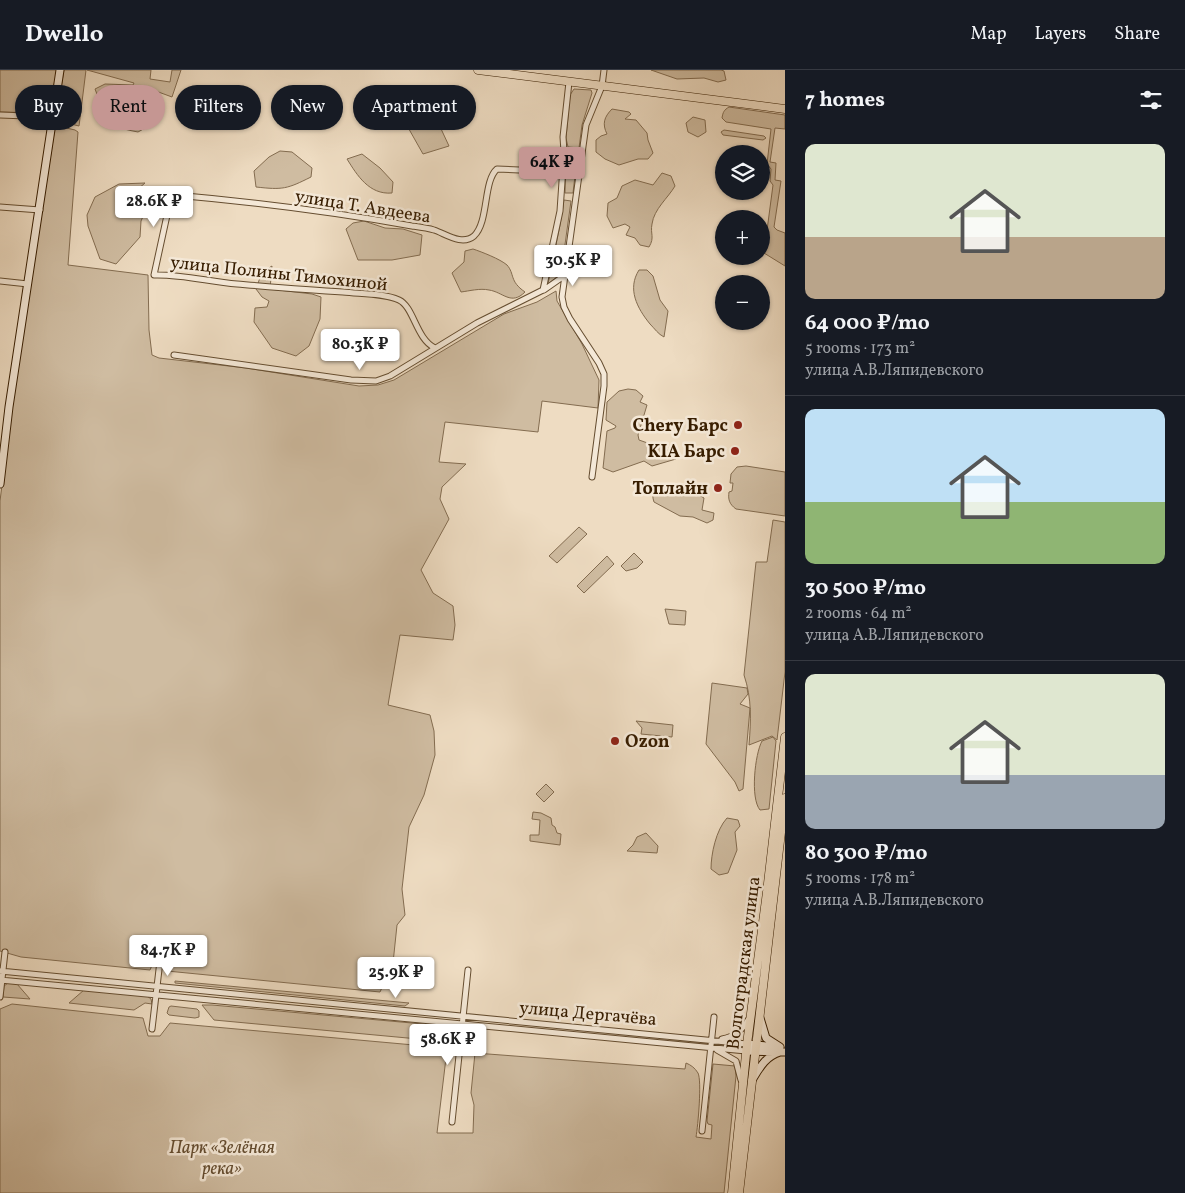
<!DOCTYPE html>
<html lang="en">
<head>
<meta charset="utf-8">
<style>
	:root { --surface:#171b24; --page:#20242c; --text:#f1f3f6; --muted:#9ea1a6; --line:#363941; --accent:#c59692 }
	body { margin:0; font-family:Vollkorn,serif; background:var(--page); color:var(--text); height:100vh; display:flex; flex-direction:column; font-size:19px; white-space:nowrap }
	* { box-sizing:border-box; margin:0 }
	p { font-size:16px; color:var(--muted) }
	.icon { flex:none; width:28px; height:28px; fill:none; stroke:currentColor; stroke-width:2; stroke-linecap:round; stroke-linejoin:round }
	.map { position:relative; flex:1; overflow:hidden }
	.details { display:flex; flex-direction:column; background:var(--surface); width:400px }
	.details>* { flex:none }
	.banner { position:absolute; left:15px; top:15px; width:475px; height:45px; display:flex; gap:10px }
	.buttons { position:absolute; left:715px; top:75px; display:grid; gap:10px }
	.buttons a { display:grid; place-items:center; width:55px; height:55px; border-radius:50%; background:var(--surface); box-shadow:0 1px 4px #0004; font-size:25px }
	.price { position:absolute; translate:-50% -42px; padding:0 11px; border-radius:5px; background:#fff; color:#222; font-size:16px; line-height:32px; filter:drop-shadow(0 1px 2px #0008) }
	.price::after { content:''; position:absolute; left:50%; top:30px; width:15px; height:11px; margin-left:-8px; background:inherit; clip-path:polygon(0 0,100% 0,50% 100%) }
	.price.active { background:var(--accent); color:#111 }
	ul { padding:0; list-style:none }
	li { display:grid; align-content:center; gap:10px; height:265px; padding:0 20px }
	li+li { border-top:1px solid var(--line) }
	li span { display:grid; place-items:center; height:155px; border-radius:10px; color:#555 }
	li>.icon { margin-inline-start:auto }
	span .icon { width:90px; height:90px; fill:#fffc; stroke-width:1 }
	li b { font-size:21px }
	h2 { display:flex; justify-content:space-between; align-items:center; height:60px; padding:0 20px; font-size:21px }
	.pill { padding:0 18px; border-radius:22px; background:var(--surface); box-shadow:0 1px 4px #0004; font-size:18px; line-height:45px }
	.pill.active { background:var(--accent); color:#111 }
	header { display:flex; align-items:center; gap:30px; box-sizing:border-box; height:70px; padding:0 25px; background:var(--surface); border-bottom:1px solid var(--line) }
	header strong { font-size:24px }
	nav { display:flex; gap:28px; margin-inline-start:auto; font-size:18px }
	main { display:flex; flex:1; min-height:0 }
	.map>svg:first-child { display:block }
	.green { fill:#cfbca1; stroke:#836c50 }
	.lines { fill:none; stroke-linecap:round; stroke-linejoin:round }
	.street-casing { stroke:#654d30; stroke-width:7 }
	.secondary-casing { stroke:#371d00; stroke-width:9 }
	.primary-casing { stroke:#371d00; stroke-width:9 }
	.street { stroke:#f4e8d7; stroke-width:5 }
	.secondary { stroke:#f4e8d7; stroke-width:7 }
	.primary { stroke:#eedcc2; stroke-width:8 }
	.poi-dot { fill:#8f2418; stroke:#f4e8d7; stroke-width:2 }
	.labels { text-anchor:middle; stroke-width:5; stroke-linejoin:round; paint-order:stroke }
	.street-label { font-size:18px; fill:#371d00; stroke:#f4e8d7 }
	.poi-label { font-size:18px; font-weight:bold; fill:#371d00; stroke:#f4e8d7; text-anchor:end }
	.park-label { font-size:18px; font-style:italic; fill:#654d30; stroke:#f4e8d7 }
</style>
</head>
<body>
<header>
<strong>Dwello</strong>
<nav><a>Map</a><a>Layers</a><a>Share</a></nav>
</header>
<main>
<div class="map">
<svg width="785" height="1123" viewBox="0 0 785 1123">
	<rect width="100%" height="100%" fill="#eedcc2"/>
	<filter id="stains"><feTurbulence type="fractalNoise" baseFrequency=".004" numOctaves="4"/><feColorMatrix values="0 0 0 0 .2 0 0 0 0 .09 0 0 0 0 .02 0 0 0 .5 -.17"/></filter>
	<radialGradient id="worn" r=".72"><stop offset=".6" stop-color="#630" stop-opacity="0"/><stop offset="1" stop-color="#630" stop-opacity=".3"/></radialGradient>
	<!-- green -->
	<path class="green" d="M0,0H57L49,41L42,43L0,42Z
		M64,0H86L79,56L59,51L56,46Z
		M87,0H151L150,9L170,12L172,0H181L172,27L153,20L147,57L138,62C104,56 107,49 95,19L105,14L133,15L134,13Z
		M651,0H721L724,1L726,10L718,12L704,8L677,9Z
		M574,19L591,20L592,23L582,55L579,78L568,77L566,68L570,25Z
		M399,21L423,29L429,33L449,76L423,84L401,45L388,34Z
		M729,37L785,45V59L775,58L770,92L776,93L775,110L781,111L774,157L777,160L785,163V196L764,183L773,115L770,111L771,99L767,94L771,59L726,52L722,48C723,42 724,40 729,37Z
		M612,39L629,42L631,44L625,49L636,50L647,63L648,70L653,83L648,89H638L619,95L605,89L596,82V70L601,66L607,64C602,54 604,47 612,39Z
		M693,47L705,50L706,62L698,67L688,62L686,53Z
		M58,56L75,60L78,62L68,195L148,205L149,260L152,285L159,288L246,298L359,316L378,315L394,310L504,244L537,232L556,221L557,231L582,274L599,310L598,338L542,331L538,362L445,352L439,392L466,394L442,417L440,429L449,449L421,500L433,523L453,536L455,555L453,570L400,565L388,635L430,645L434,661L435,685L424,725L409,757L402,819L405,845L397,855L393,893L380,922L167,901L165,888H155L150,900L21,887L0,881V431L18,288L55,58Z
		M724,60L764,66L766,68L763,70L723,65L721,62Z
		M280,81L292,82L312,98L311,107C287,119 283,120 256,117L254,101L269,87Z
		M362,84L380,98L393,112L392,123C369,125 357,105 347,89Z
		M566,87L577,88L573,123H565Z
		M662,103L671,106L675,116C668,128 654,139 652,154C650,164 655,167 649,177L640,175L635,168L626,165L630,157L625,154L613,158L607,146L608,133L617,128L622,116L635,110L653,115Z
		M145,113L138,119L141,123L137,127L146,140L141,151L140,167L116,194L100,189L88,156L87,145L95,127L119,114Z
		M564,130L571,131L563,189L559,205L548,214L560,155Z
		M364,151L385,158L403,159L422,165L420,185L392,190H358L346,159L353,153Z
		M473,179C482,182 500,189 507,195C515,204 509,211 525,222C511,236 503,222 489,220C480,218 469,221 461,222L452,203L464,192L465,181Z
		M272,196L270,219L312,224L321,227L320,249L309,276L296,286L272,278L254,252L255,238L267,237L269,231L262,227L256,219L262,202Z
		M639,200H647L653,206L660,230L668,241L664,267C658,264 655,259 650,254C637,238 627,219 639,200Z
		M628,319L636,320L643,326L640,332L647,335L638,365L639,370L670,381L676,386V389L652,396L644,391L613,402L603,398L607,361L615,358L616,356L606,350L607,332L619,321Z
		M746,396L785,402V446L736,439C729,434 728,429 729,422L732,421L733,413H730L731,404L737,397Z
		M661,415L677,417L685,423L697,424L704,428L702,440L714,443L713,450L707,453L693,447L680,446L654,432C651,423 654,420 661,415Z
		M773,450L785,452V602L777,670L772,666L749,675C751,650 752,629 744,605L756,492H767Z
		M579,457L587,464L557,493L549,486Z
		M634,483L643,492L637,498L626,501L621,496Z
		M607,486L614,494L584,523L577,516Z
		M665,539L686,541L685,555L669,554Z
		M712,613L747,618L748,624L740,634L750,638L743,719L739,721L735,712L706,674Z
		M636,651L673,655L672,667L641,664L642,658Z
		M773,667L776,671L769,739L760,740C750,728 755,684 762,671Z
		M546,714L554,722L544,732L536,724Z
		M533,742L541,743L551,748L552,755L555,757L557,763L561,764L560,775L530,771V765H539L540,750L532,749Z
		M727,748L738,750L740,756L735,762L737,780L728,803L719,805L711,799C711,784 716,760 727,748Z
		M646,763L658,776L657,783L627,781L633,775L637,767Z
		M175,911L409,933L405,936L175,913Z
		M8,913L17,914L30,929L3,927L4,916Z
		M84,920L147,926L151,929L152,934L145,933L134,940L69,933Z
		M12,934L143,948L148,966H160L170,953L436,977L446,988L437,1063H473L474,1035L471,1023L475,983L685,999L686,993C691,995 695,998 698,1003C702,1011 698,1056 696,1067L711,1069L712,1055L708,1054L707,1051L713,994L735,996L736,1006L724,1123H0V939Z
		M202,935H212L445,956L429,970L214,950Z
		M171,936L197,939L199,941V947L195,948L169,945L167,943L169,937Z"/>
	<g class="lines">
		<defs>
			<path id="street" d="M0,45L53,47
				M0,137L40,140
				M0,211L28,214
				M544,220L564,206
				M435,278C416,269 414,237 399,230C383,223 361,224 343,222C308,220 273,217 237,214C210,212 182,204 154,205L171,127L175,125C254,132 334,142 412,156C419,157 427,158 434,160C446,164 462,176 474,166C489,152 483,111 497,99L563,102
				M174,285L351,310L376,311L390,306L477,253L543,220L560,141L564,82L563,67L569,12
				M592,407L604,316V304L599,293L570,249L564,237L562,227L586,55L602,16L604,0
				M0,901L747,974
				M0,910L746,981
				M0,927L5,882
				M152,959L160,891
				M722,969C734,967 742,961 748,950
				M717,980L736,991L741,1010
				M452,1052L468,900
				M702,1061L714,947"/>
			<path id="secondary" d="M0,414L9,337L60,0
				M760,948L766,968L780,977
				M747,974L776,977
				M746,981L785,982
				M752,1010C760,997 765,987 780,982"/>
			<path id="primary" d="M478,0L785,39
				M732,1123L747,974L767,822L785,667
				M739,1123L785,728"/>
		</defs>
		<!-- street casing -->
		<use href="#street" class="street-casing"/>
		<!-- secondary casing -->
		<use href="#secondary" class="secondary-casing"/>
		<!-- primary casing -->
		<use href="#primary" class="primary-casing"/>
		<!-- street -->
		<use href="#street" class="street"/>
		<!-- secondary -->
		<use href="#secondary" class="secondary"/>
		<!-- primary -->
		<use href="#primary" class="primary"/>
	</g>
	<!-- markers -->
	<g class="poi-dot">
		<circle cx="738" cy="355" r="5"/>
		<circle cx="735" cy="381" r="5"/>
		<circle cx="718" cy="418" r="5"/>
		<circle cx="615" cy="671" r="5"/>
	</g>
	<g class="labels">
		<!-- street labels -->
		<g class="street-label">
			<text transform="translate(363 136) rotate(9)" y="6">улица Т. Авдеева</text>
			<text transform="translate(279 203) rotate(6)" y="6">улица Полины Тимохиной</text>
			<text transform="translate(743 893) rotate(-83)" y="6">Волгоградская улица</text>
			<text transform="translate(588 943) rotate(5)" y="6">улица Дергачёва</text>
		</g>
		<!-- poi labels -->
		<g class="poi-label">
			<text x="728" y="361">Chery Барс</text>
			<text x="725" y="387">KIA Барс</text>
			<text x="708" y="424">Топлайн</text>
			<text x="625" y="677" text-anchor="start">Ozon</text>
		</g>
		<!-- park labels -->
		<g class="park-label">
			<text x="222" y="1083">Парк «Зелёная<tspan x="222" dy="21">река»</tspan></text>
		</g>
	</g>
	<rect width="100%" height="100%" filter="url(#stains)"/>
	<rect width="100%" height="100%" fill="url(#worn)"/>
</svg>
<div class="buttons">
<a><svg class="icon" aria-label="layers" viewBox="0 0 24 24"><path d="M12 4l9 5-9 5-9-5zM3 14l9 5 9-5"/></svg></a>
<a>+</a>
<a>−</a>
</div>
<b class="price active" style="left:552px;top:119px">64K ₽</b>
<b class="price" style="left:154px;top:158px">28.6K ₽</b>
<b class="price" style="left:573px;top:217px">30.5K ₽</b>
<b class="price" style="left:360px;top:301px">80.3K ₽</b>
<b class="price" style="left:168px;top:907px">84.7K ₽</b>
<b class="price" style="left:396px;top:929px">25.9K ₽</b>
<b class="price" style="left:448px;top:996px">58.6K ₽</b>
<div class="banner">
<a class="pill">Buy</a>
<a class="pill active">Rent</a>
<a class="pill">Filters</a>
<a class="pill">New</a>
<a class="pill">Apartment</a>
</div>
</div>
<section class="details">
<h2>7 homes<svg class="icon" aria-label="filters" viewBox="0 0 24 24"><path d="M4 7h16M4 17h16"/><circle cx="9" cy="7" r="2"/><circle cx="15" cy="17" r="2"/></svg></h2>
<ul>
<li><span style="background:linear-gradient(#dfe7d0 60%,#b9a48a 0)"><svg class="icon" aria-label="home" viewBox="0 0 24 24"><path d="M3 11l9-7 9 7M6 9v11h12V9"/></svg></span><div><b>64 000 ₽/mo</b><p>5 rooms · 173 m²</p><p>улица А.В.Ляпидевского</p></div></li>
<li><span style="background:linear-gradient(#bfe0f5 60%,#8fb573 0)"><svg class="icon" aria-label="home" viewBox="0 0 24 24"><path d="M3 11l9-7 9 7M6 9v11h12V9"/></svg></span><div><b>30 500 ₽/mo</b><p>2 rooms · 64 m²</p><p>улица А.В.Ляпидевского</p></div></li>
<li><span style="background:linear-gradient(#dfe7d0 65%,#9aa5b1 0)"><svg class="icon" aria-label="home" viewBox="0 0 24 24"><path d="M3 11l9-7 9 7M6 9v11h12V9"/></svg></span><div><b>80 300 ₽/mo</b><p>5 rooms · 178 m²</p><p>улица А.В.Ляпидевского</p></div></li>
</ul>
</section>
</main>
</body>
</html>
